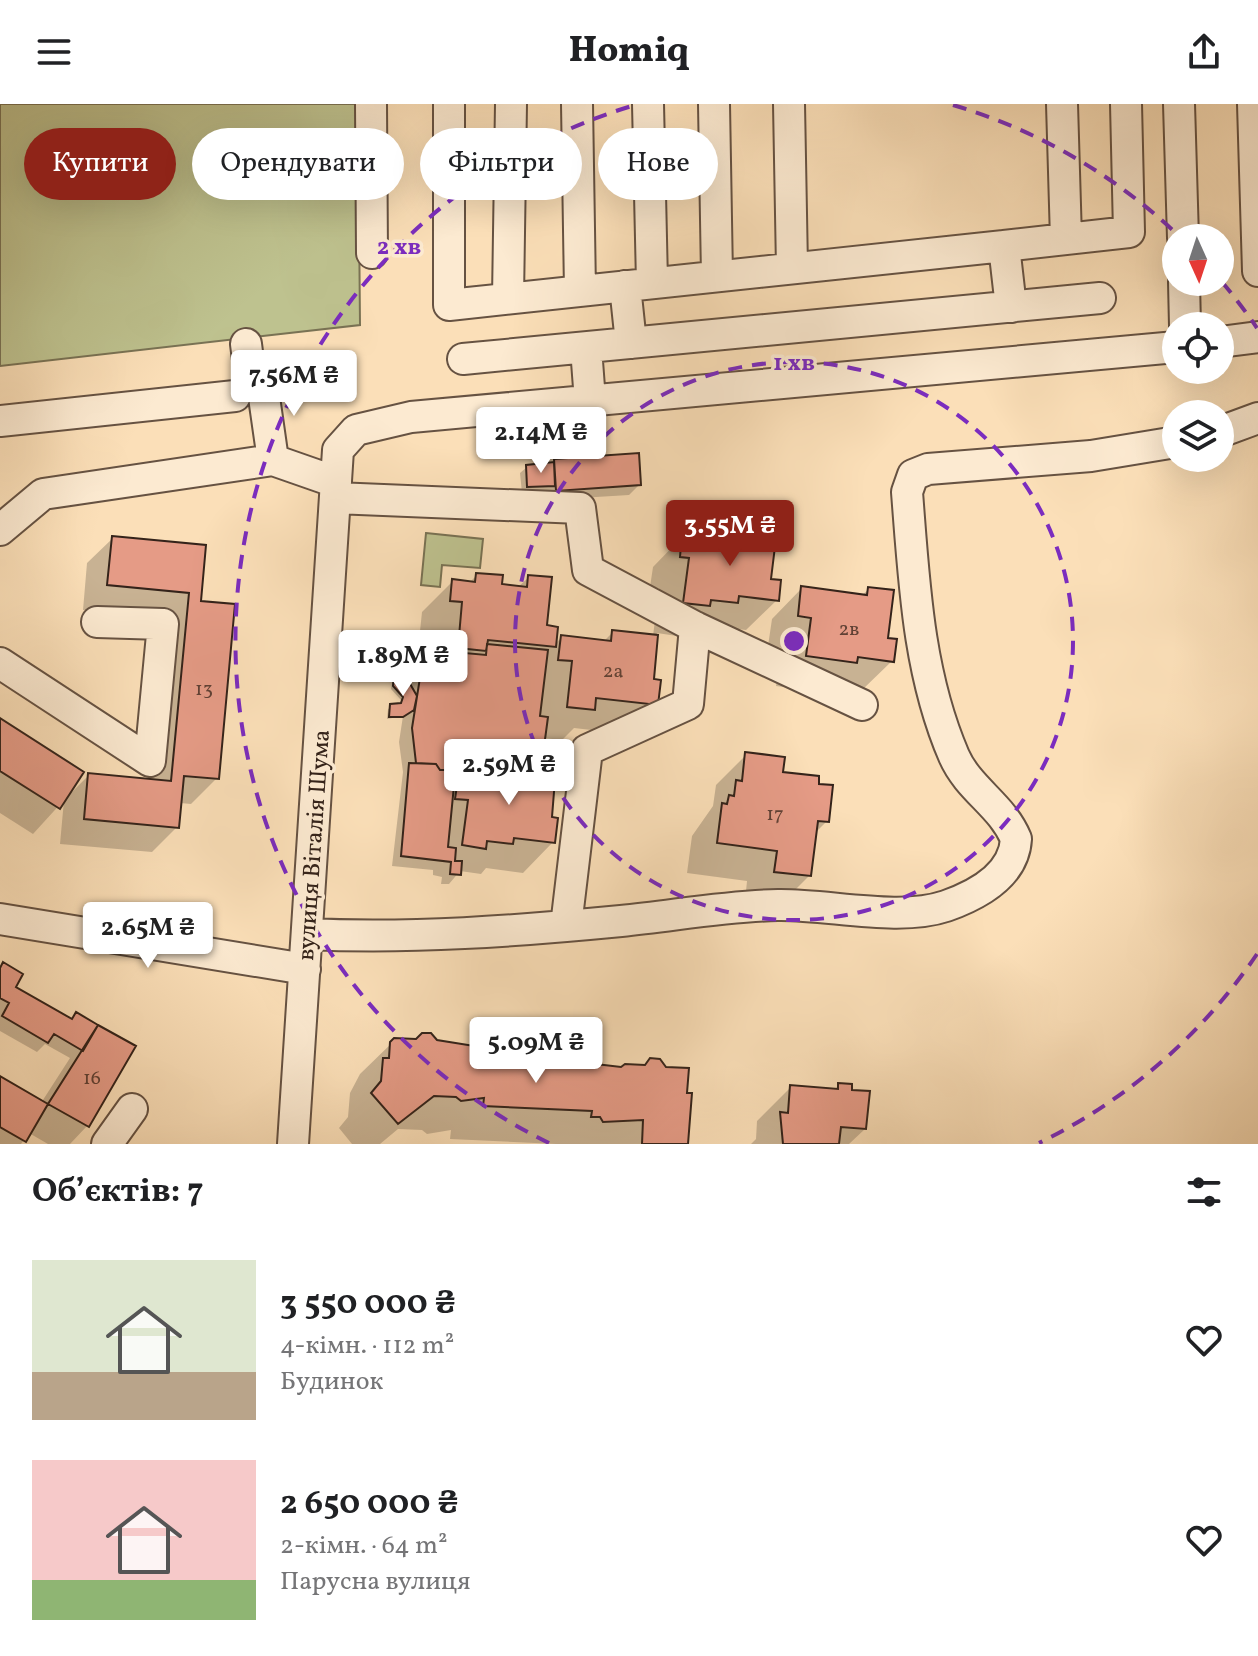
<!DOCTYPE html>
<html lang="uk">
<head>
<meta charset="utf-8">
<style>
	:root { --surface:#fff; --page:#f2f2f2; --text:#202124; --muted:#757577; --accent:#8f2418 }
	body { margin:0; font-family:Vollkorn,serif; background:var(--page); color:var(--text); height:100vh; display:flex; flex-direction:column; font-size:30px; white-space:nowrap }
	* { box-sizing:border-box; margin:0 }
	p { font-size:26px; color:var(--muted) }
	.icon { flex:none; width:44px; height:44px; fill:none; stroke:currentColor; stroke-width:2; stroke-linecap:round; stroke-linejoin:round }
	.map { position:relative; height:1040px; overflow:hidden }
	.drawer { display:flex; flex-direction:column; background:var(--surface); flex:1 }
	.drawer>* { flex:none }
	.guide { position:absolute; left:24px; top:24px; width:800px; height:72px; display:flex; gap:16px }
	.needle { width:52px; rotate:177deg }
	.controls { position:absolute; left:1162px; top:120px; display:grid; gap:16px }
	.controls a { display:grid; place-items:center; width:72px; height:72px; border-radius:50%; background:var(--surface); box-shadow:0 8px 32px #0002; font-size:40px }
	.price { position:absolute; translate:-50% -68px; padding:0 18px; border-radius:8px; background:#fff; color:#222; font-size:26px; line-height:52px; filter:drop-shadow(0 2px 4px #0008) }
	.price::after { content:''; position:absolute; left:50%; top:48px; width:24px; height:18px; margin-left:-12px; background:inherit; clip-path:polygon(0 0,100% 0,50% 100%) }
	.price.active { background:var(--accent); color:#fff }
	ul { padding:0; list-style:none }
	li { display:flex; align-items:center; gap:24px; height:200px; padding:0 32px }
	li span { display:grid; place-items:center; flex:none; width:224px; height:160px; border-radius:0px; color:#555 }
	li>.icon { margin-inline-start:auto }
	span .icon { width:96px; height:96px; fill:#fffc; stroke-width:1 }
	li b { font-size:34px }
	h2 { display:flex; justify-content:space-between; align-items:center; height:96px; padding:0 32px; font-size:34px }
	.tag { padding:0 28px; border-radius:36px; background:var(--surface); box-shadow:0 8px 32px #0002; font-size:28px; line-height:72px }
	.tag.active { background:var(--accent); color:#fff }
	header { display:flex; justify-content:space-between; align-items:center; height:104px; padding:0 32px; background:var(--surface); font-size:36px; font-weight:800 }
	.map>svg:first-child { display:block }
	.green { fill:#bec28f; stroke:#797254; stroke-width:2 }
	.shadow { fill:#0003 }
	.building { fill:#e59b86; stroke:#34231a; stroke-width:2 }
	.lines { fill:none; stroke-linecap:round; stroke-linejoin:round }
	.minor-casing { stroke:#665242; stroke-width:34 }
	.minor { stroke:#fcead1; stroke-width:30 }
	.ring { fill:none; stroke:#7b2cbf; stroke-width:4; stroke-dasharray:14 10 }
	.labels { text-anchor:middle; stroke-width:7; stroke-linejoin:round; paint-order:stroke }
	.number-label { font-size:20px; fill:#604135 }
	.street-label { font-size:24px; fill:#34231a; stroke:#fcead1 }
	.centre { fill:#7b2cbf; stroke:#fcead1; stroke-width:4 }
	.ring-label { font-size:24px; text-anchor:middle; font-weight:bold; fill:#7b2cbf; stroke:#fcead1; stroke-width:7; stroke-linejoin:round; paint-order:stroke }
</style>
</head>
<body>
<header><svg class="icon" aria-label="menu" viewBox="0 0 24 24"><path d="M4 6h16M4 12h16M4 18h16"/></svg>Homiq<svg class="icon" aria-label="share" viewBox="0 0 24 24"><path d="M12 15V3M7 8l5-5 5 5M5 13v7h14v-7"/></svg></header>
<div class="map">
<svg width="1258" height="1040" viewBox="0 0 1258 1040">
	<rect width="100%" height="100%" fill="#fbdfb8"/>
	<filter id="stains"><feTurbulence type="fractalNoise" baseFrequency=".0025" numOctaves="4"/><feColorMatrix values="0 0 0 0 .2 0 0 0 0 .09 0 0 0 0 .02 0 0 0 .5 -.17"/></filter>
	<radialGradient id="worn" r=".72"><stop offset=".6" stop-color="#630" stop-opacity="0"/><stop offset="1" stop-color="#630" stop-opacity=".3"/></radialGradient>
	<!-- green -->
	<path class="green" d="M0,0H358L360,221L0,262Z
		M426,429L483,435L480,464L442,461L440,483L421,481Z"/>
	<!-- shadow -->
	<path class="shadow" d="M555,357L639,381L629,391L547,396L546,387L522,389L520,369L527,363Z
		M752,425L777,496L746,526L712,522L683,526L677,532L657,529L652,577L656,600L626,630L574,624L562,636L543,634L541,657L534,663L553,738L523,769L486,764L481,770L460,767L449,780H441L442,773L433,771V766L392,762L403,668L399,638L403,612L387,615L388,605L400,601L401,596L391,585L393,575L395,572L408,582L412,557L426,544H431L433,528L420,527L422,508L453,477L469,479L477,471L500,482L517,484L529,473L554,541L562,533L603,538L613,528L653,532L659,484L650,483L653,463L683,432L738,439Z
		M113,434L204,443L198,498L217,674L191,700L180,699L177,723L152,748L60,740L64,696L33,730L0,709V617L68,692L89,671L149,677L165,514L83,506L87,459Z
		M802,484L861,492L869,485L892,557L861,587L825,589L776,582L782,544L768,542L772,515Z
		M746,651L781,669L827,717L814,730L810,771L779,802L745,797L747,777L687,769L692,732L713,702L716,681Z
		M0,865L13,884L71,917L133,943L87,1022L70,1040H48L29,1029L21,1040H0V974L41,999L70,954L45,940L37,948L0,927Z
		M395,936L436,938L484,951L569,959L686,1040H556L450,1035L451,1026L427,1030L422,1026L398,1025L380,1040H352L339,1024L348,1013L350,989L360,970Z
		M839,981L865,1025L849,1040H751L756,1035L757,1017L791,983L834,986Z"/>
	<!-- building -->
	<path class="building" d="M639,349L641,381L556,387L554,355Z
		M554,358L555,382L527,383L526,361Z
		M752,423L777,426L771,475L781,476L779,497L739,492L738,499L711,496L710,502L683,499L689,454L680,453L682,430L750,439Z
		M112,432L206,441L201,497L235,500L219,675L184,672L179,724L84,715L88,669L171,677L189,489L107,481Z
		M476,469L503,471L502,480L527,483L528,471L552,473L547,521L558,523L556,543L488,536L486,547L458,544L462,498L450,497L452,475L475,478Z
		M801,482L867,491L868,483L894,486L888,534L897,535L894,558L858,553L857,559L806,552L811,514L798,512Z
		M612,526L658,531L654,575L661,576L658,601L596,594L595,606L567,603L572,557L558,556L561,531L611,537Z
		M487,540L548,546L540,612L548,613L542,658L525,657L524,667L448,660L447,666H440L436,660L416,659L412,624L425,542L451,544L450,552L465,554V549L486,551Z
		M394,570L409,578L417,592L414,606L403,613H389L390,600L401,599L403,593L393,582Z
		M0,614L84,668L60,705L0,667Z
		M745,648L785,653L783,668L819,672V680L833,681L829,718L818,717L811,772L774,768L777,747L717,739L722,699L727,700L729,691L734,692L736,676L742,677Z
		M409,659L436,660L440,666H447L448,660L456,661L448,743L456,744L455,757H462L461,771L450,770L451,758L401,752Z
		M529,660L556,663L552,713L558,714L555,739L514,734L513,740L487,737L486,745L462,741L468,696L455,695L458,674L483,677L485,666L528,672Z
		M3,858L23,870L16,883L72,915L76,908L98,921L83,947L54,930L48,939L2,912L9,899L0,894V864Z
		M98,921L136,942L89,1023L48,1000Z
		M422,929H431L437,936L487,944L486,949L511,951L517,945L530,951L565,950L570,957L621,963L625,960L645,961L650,954L660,955L666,963L689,964L687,989H692L688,1040H642L643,1016L603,1018L600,1013H591L592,1007L483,1002L484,994L461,997L456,993L434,992L398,1020L371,989L381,977L383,954H389L390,938L394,934L416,935Z
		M0,972L48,1000L26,1038L0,1023Z
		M838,979L852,980V986L870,987L866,1025L841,1023L839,1040H783L780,1008L788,1009L790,981L838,985Z"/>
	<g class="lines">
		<defs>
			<path id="minor" d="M371,0L372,149
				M449,0V201L1004,142
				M577,0L580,187
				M648,0L652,179
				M714,0L717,172
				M789,0L792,164
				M1062,0L1066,135
				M1179,0L1183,134
				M1253,0L1258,167
				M1184,178L1185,222
				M625,182L631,239
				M508,194L511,0
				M1011,203L1004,142L1129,128L1126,0
				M1220,238L1258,233
				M246,240L251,280L262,279L273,356
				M586,244L590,297
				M463,255L1100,194
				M0,317L235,292
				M1220,328L1258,314
				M335,394L580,404L588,466L695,523L862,601
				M0,426L43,390L273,356L336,378
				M0,559L150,657L163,520L97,518
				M0,815L305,865
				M566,822L587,646L688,600L695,523
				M307,830C411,835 517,827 621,817C673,812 725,802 778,801C828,800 899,818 946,802C977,791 1014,771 1016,735C1002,701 969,686 954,652C918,569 914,477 907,388L913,371L928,365L1091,352L1176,338
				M107,1040L132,1005
				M293,1040L338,346L356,326L411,313L1176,243"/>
		</defs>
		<!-- minor casing -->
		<use href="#minor" class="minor-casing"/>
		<!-- minor -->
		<use href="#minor" class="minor"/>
	</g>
	<!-- distance rings -->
	<g class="ring">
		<circle cx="794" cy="537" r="279"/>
		<path d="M1257 850A559 559 0 0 1 1039 1039M549 1039A559 559 0 0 1 635 1M953 1A559 559 0 0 1 1179 132M1222 178A559 559 0 0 1 1257 224"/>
	</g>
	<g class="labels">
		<!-- number labels -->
		<g class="number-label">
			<text x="849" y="531">2в</text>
			<text x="613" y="573">2а</text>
			<text x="204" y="591">13</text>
			<text x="775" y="716">17</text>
			<text x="92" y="980">16</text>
		</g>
		<!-- street labels -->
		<g class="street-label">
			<text transform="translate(313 741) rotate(-86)" y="8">вулиця Віталія Шума</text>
		</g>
	</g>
	<circle cx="794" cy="537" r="12" class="centre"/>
	<g class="ring-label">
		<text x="399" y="150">2 хв</text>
		<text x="794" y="266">1 хв</text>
	</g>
	<rect width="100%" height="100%" filter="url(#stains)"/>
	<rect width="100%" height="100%" fill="url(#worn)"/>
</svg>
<div class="controls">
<a><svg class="needle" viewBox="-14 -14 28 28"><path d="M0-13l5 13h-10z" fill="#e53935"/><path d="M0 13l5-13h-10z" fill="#757577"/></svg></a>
<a><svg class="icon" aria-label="locate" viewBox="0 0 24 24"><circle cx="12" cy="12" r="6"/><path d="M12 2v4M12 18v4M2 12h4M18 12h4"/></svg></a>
<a><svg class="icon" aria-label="layers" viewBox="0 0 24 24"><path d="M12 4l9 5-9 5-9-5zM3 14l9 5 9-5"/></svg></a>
</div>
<b class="price" style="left:294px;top:314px">7.56M ₴</b>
<b class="price" style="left:541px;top:371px">2.14M ₴</b>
<b class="price active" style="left:730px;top:464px">3.55M ₴</b>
<b class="price" style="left:403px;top:594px">1.89M ₴</b>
<b class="price" style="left:509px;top:703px">2.59M ₴</b>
<b class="price" style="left:148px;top:866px">2.65M ₴</b>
<b class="price" style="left:536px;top:981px">5.09M ₴</b>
<div class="guide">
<a class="tag active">Купити</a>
<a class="tag">Орендувати</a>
<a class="tag">Фільтри</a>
<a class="tag">Нове</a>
</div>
</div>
<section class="drawer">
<h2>Об’єктів: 7<svg class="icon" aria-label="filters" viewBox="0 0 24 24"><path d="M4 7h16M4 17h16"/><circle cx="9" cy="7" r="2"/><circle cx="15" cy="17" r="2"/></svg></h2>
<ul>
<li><span style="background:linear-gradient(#dfe7d0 70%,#b9a48a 0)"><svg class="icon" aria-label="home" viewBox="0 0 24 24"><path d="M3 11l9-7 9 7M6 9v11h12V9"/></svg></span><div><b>3 550 000 ₴</b><p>4-кімн. · 112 m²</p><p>Будинок</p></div><svg class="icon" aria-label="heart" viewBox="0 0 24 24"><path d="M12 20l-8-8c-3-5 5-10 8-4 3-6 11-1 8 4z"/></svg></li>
<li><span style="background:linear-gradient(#f6c9c9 75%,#8fb573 0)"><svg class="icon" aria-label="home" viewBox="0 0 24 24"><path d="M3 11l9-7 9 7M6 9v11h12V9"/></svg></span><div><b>2 650 000 ₴</b><p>2-кімн. · 64 m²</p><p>Парусна вулиця</p></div><svg class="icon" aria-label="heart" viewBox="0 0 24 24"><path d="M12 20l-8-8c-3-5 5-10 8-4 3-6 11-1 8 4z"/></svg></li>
</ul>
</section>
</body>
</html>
